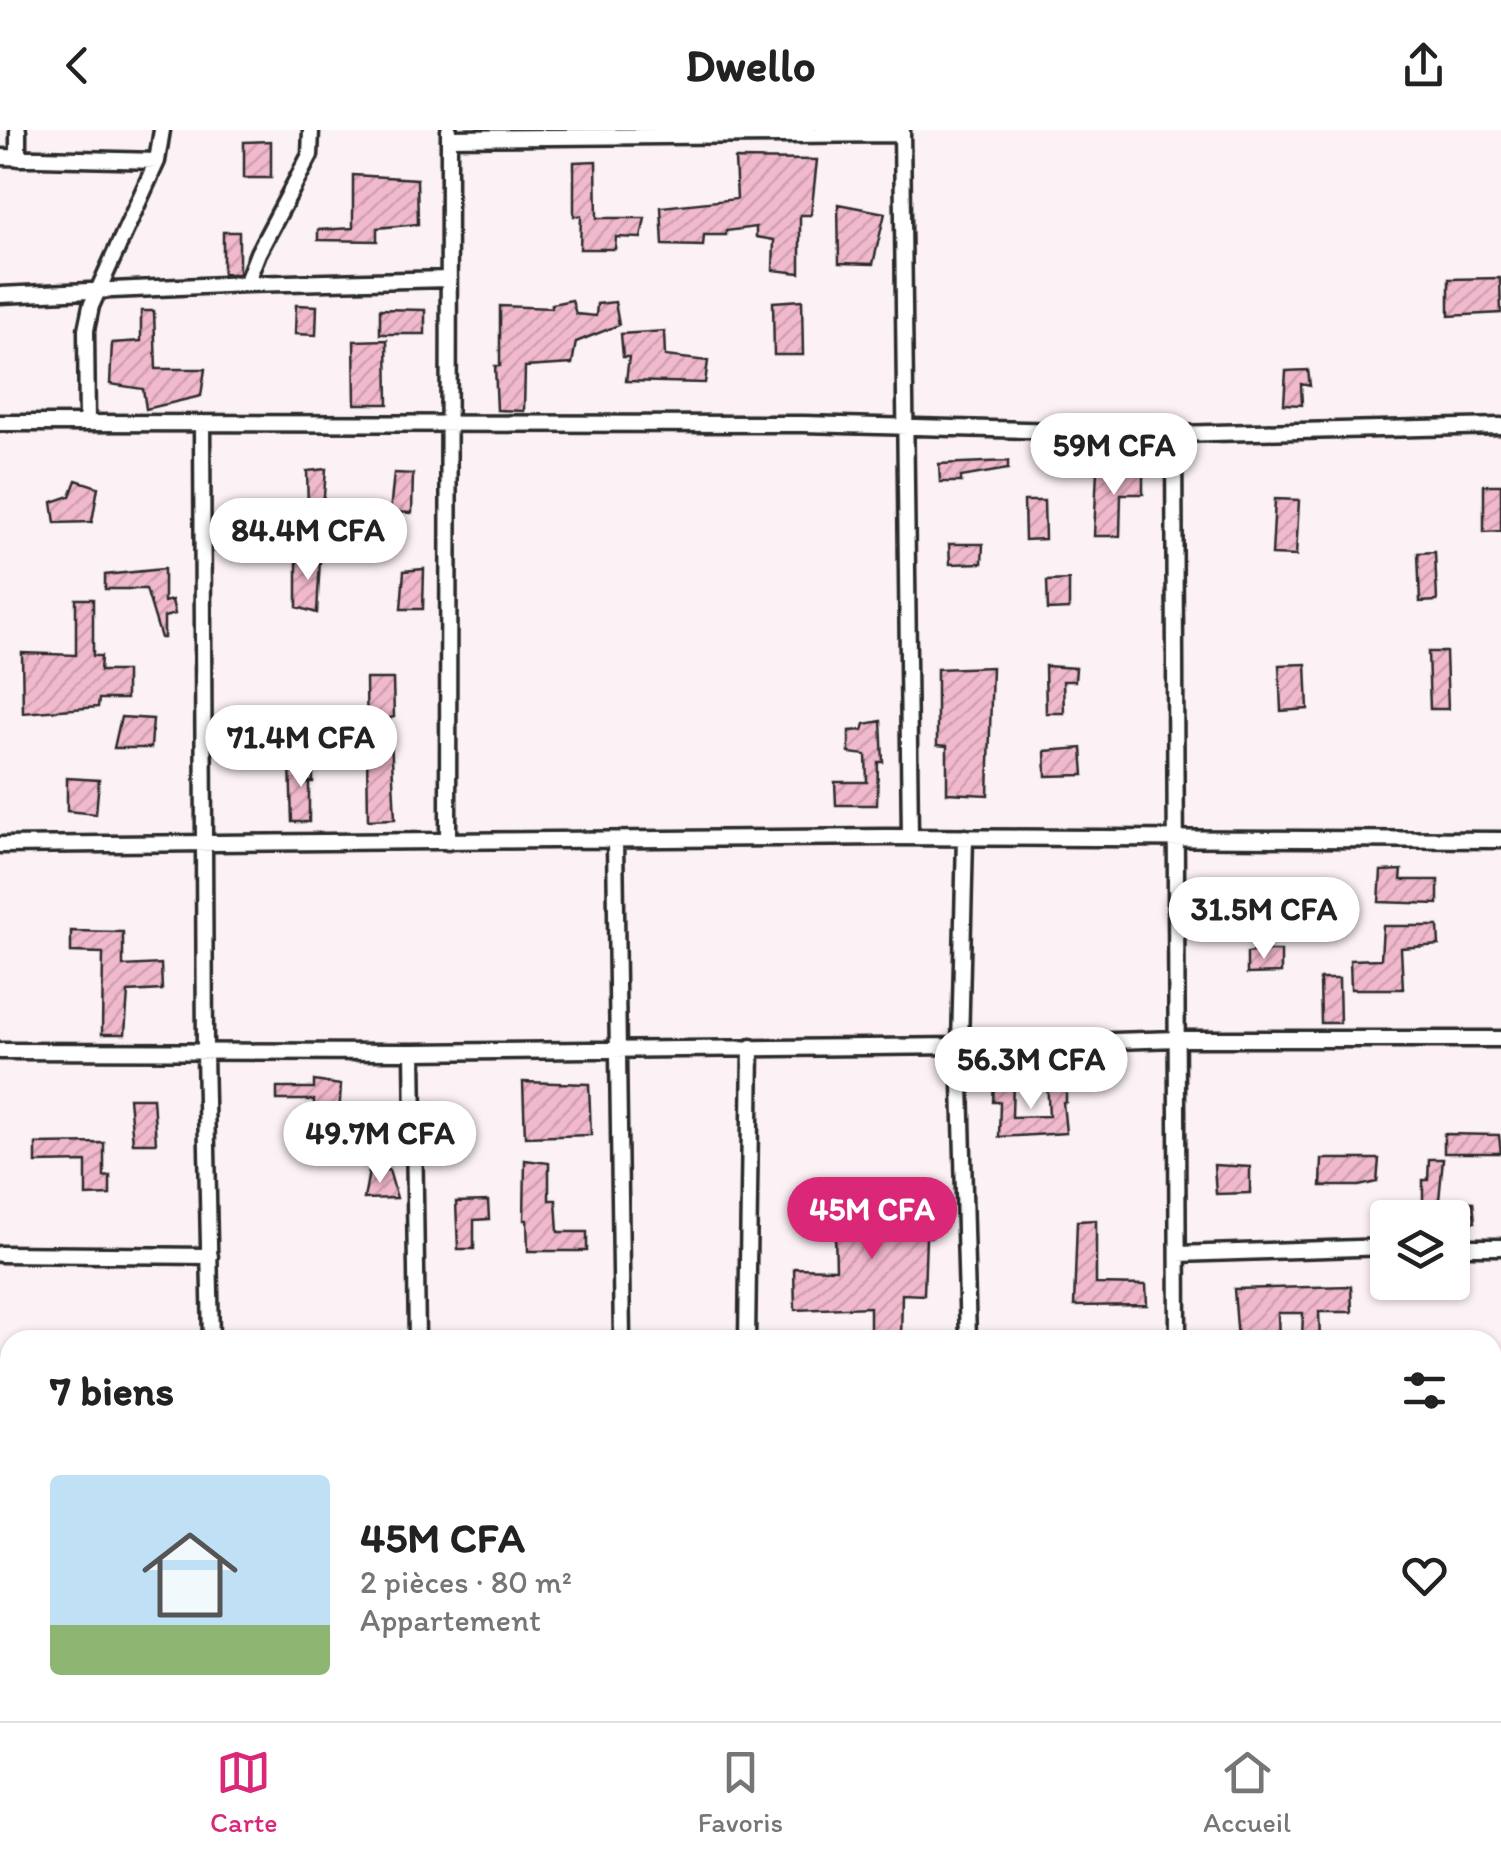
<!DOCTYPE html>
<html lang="fr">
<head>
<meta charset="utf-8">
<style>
	:root { --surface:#fff; --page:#f2f2f2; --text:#222; --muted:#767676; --line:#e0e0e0; --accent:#db2777 }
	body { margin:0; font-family:Itim,sans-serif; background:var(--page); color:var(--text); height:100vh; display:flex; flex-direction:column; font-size:38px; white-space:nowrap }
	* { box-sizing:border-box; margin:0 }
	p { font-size:32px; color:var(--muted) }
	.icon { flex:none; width:55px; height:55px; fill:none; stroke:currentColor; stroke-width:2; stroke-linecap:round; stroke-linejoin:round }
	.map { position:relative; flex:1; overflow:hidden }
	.details { position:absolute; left:0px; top:1200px; width:1502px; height:392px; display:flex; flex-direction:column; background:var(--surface); border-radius:30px 30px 0 0; box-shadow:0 2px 8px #0004 }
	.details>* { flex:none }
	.controls { position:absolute; left:1370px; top:1070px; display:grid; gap:20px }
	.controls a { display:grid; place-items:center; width:100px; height:100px; border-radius:10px; background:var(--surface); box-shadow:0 2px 8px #0004; font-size:50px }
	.price { position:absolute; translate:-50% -85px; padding:0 22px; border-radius:35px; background:#fff; color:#222; font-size:32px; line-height:65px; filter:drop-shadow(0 2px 5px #0008) }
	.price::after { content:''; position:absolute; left:50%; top:60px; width:30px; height:22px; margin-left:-15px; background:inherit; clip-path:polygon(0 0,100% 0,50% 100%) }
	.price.current { background:var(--accent); color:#fff }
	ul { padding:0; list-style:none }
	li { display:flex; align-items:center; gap:30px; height:250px; padding:0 50px }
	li+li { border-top:2px solid var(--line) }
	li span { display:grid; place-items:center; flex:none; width:280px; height:200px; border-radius:10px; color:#555 }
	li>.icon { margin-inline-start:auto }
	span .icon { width:120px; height:120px; fill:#fffc; stroke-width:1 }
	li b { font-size:42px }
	h2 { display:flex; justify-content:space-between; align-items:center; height:120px; padding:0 50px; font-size:42px }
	header { display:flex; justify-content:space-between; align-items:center; height:130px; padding:0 50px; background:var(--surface); font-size:45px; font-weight:700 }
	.menu { display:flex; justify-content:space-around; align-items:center; height:140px; border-top:2px solid var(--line); background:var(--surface); font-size:28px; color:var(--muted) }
	.menu a { display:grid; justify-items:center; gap:5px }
	.menu .current { color:var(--accent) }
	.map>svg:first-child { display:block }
	.garden { fill:#a9dea0; stroke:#6a8466; stroke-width:2.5 }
	.building { fill:url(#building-hatch); stroke:#2b2b2b; stroke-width:2.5 }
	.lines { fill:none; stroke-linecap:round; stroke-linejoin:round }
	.street-casing { stroke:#2b2b2b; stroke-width:21 }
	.secondary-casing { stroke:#2b2b2b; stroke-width:28 }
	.street { stroke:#fff; stroke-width:14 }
	.secondary { stroke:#fff; stroke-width:20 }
</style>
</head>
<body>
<header><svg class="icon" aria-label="back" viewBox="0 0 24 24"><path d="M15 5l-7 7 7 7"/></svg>Dwello<svg class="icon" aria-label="share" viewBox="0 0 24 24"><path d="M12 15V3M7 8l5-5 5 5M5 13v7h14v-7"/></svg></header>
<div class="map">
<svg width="1501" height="1591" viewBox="0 0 1501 1591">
	<defs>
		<pattern id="building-hatch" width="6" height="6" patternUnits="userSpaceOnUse" patternTransform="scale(2.5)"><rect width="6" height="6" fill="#f1b9cd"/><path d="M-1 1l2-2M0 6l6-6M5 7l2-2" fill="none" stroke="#cf9fb0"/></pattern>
	</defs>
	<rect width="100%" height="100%" fill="#fcf1f5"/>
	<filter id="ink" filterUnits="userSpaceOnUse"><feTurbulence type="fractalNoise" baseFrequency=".01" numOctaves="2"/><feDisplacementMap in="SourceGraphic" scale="20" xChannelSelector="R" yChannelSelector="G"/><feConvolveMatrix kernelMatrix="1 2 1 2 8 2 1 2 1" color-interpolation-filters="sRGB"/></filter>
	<g filter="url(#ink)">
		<!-- garden -->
		<path class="garden" d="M1493,1409H1501V1591H1189V1582H1492Z"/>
		<!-- building -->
		<path class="building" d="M271,11V48H244V12Z
			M735,29L817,30L811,85H800V143L773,140L774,110L756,107V97L726,101V105H704L703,116L663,115L661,77L737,69Z
			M596,31L597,88H645L641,108L616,107L615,119H580L581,86H574V32Z
			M353,45L417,49L418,94L377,98V111L318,110V100L353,98Z
			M838,74L885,83L873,134L839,133Z
			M223,102H239V144H223Z
			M1500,148L1501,183L1449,186V149Z
			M572,170L576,184L596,186L597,174L615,172L619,195L576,212L572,234L525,237L524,281L497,280L495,236H500V176L552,178V174Z
			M802,170L803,225H774L773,172Z
			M296,175L317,176L316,205L295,204Z
			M380,179L425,180V204H380Z
			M141,181H154L156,239H205L201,266L146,279L143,259L110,254L112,213L141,211Z
			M664,201L665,226L708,231L705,253L626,251L629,227H623L621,204Z
			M387,210L388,274H355L354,211Z
			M1308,240L1310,256L1301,254L1302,275L1284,274L1286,241Z
			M1008,331V339L961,347V352H940L939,334Z
			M326,339L323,379L308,378L307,341Z
			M1097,340H1143V364H1121L1120,406H1094Z
			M394,343L413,344L412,383L390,382Z
			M76,350L98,357L92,392L55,393L52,372L70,366Z
			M1484,355H1501V401L1484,402Z
			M1275,369L1299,370L1296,426L1272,425Z
			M1024,371H1044L1045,409L1025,410Z
			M949,414H983L982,433L950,434Z
			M1435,422L1437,471L1420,472L1418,423Z
			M297,427L320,429L317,483L297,477Z
			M164,439V472L172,470L175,484L164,487V508H161L146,459H105V445Z
			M424,439L423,479H401L404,441Z
			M1069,450V479L1048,480L1047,451Z
			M76,469H93V526H101L100,541H126V569H99L98,577L23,583L22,523L76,525Z
			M1428,522H1446L1448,579H1430Z
			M1306,534L1308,579L1281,581L1279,535Z
			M1045,536L1076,538L1075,551H1063L1064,583H1046Z
			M992,537L988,665L947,663V616L937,615V539Z
			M366,549H393L394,587L390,588L395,689L368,690Z
			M121,587L153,589L151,618H114Z
			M881,591L883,632H878L877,675H836L835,652H867L866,625L849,623V601L863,600L865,594Z
			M1082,618L1084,645L1046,646L1045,621Z
			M290,632H313V652H309V692H292Z
			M67,648L99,650L96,684L67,681Z
			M1402,740L1401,750H1438V774L1379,772L1381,741Z
			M1383,796H1438L1439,815L1401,818L1403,859H1351L1350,830L1381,829Z
			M71,801L123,802V836L161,834L162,860L128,862L125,904H102L103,823L71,822Z
			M1260,821H1281V843L1247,844V823Z
			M1320,849H1339L1340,893H1321Z
			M1013,950L1012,987L1049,986L1047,950L1066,951V972H1063L1066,1003L999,1007L1000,972H993L994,952Z
			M314,951L341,955L337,1016L313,1017L314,970H277V958H314Z
			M523,952L589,954L591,1005L525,1007Z
			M129,968H153L156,1013H133Z
			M1444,1004L1499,1005L1501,1023H1444Z
			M104,1013V1047L110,1046V1065L86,1066V1032L36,1033V1014Z
			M1322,1029H1379L1377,1052L1359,1056H1321Z
			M1429,1029H1443L1439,1070L1473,1072L1475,1092L1423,1088V1050H1428Z
			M525,1030L549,1033V1070H556L558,1102H587V1121H528L527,1090H524Z
			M1214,1035L1250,1037V1063L1216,1064Z
			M389,1040L397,1068L364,1069L369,1041Z
			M877,1063L873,1081L905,1079L906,1063L929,1065V1080H932V1107H926L924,1165L902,1164L901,1210H870V1177L795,1180L794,1138L836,1139L834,1066Z
			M488,1071L489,1089L474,1090V1119H458L456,1072Z
			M1096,1090V1154L1146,1155L1147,1175L1074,1176L1077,1091Z
			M1351,1156L1352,1182H1319L1320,1210H1302L1303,1183H1278L1279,1210H1238L1234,1159Z"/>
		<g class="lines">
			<defs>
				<path id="street" d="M18,0V28
					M902,0L910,707
					M449,8L902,4
					M0,27L157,31
					M246,154L258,123L310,25L311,0
					M0,165L246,154L449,149
					M0,293L803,294L1174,304L1501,296
					M87,293L86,200L91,176L157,31L162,0
					M202,293L205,923L211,1210
					M1174,304L1178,1210
					M965,707L960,916L968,1210
					M615,711L622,1210
					M448,712L449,0
					M0,715L886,707L1501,710
					M0,921L413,922L960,916L1177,909H1501
					M413,922L417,1210
					M1452,1117H1501
					M0,1124L210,1126
					M1178,1124L1388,1117
					M747,1210L751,917
					M0,1336H10
					M215,1582V1591
					M1180,1582V1591
					M741,1591V1582
					M965,1591V1582"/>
				<path id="secondary" d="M0,1502L10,1505
					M477,1582L567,1591"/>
			</defs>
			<!-- street casing -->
			<use href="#street" class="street-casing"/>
			<!-- secondary casing -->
			<use href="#secondary" class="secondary-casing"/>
			<!-- street -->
			<use href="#street" class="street"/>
			<!-- secondary -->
			<use href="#secondary" class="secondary"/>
		</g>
	</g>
</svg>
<div class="controls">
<a><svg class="icon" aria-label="layers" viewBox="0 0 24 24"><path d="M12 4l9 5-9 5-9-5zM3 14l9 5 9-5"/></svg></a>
</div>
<b class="price" style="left:1114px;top:368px">59M CFA</b>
<b class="price" style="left:308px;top:453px">84.4M CFA</b>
<b class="price" style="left:301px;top:660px">71.4M CFA</b>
<b class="price" style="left:1264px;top:832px">31.5M CFA</b>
<b class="price" style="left:1031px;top:982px">56.3M CFA</b>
<b class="price" style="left:380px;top:1056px">49.7M CFA</b>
<b class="price current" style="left:872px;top:1132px">45M CFA</b>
<section class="details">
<h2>7 biens<svg class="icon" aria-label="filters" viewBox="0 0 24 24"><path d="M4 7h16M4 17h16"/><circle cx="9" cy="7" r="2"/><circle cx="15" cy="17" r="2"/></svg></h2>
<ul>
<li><span style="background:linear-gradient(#bfe0f5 75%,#8fb573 0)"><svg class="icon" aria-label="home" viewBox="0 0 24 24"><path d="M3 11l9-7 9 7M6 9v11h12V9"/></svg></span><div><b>45M CFA</b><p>2 pièces · 80 m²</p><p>Appartement</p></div><svg class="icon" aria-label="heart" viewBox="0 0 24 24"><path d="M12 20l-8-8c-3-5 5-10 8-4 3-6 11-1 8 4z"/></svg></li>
</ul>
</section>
</div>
<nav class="menu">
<a class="current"><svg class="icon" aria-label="map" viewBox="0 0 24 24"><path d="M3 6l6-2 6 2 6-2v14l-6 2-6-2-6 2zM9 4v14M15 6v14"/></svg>Carte</a>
<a><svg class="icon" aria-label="saved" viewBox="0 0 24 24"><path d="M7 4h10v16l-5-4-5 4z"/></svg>Favoris</a>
<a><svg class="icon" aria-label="home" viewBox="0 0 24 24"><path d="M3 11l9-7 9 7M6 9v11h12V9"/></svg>Accueil</a>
</nav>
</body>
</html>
